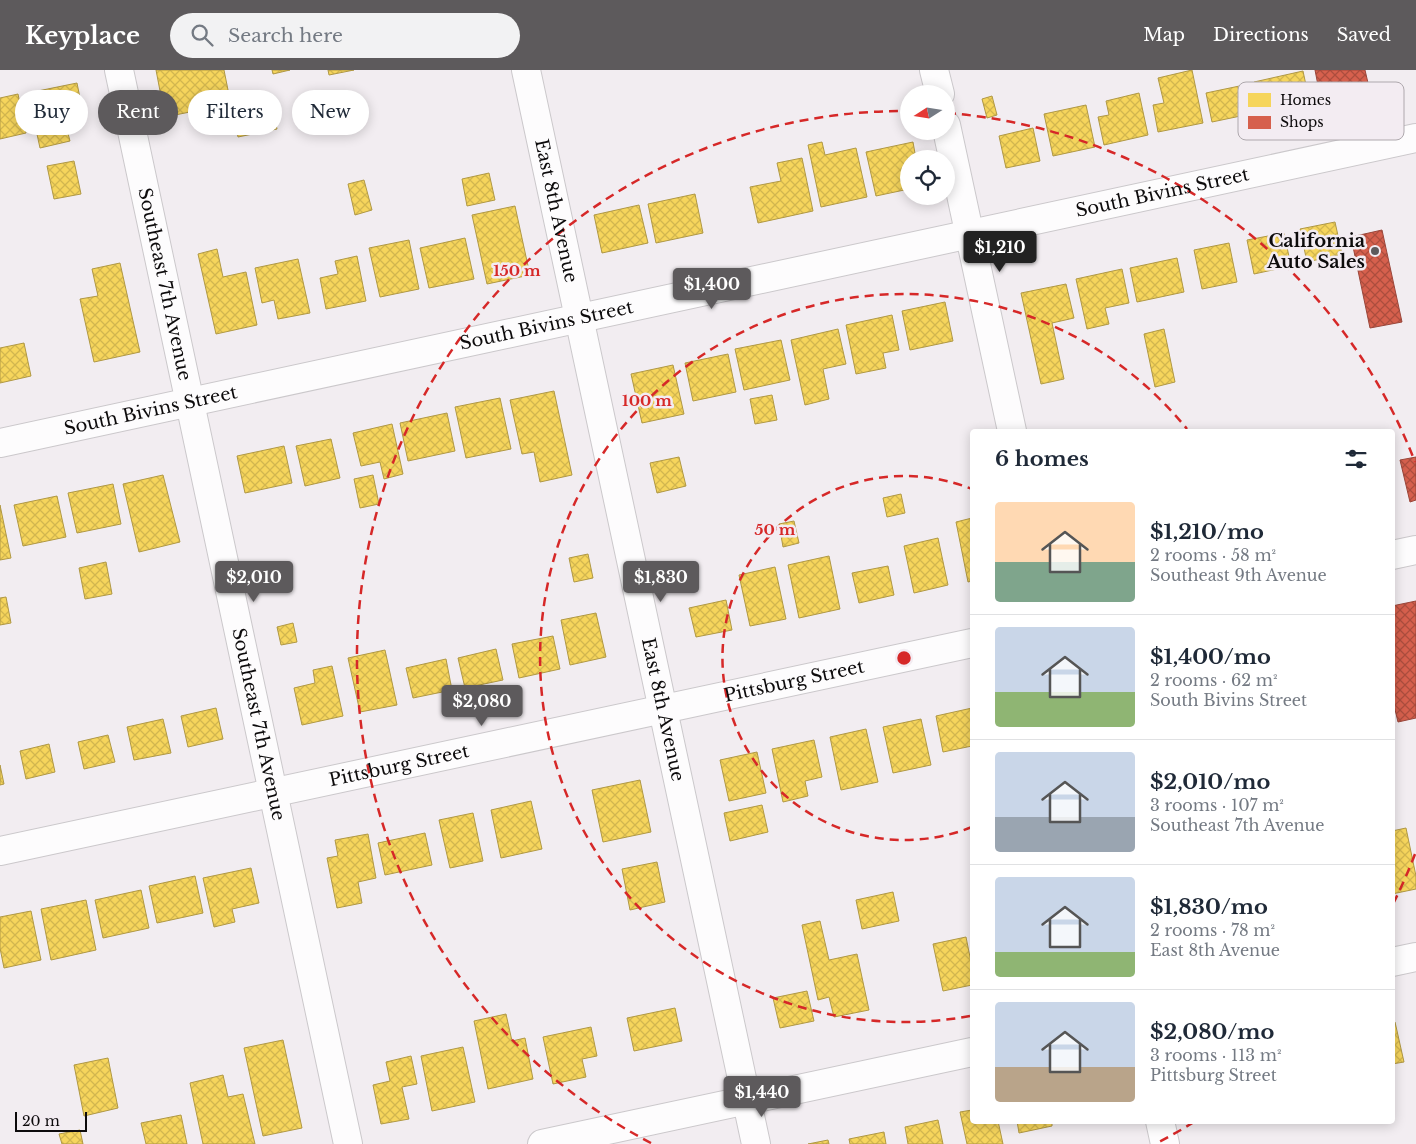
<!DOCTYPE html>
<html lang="en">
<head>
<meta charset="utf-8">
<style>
	:root { --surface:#fff; --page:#f2f2f3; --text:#1f2937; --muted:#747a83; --line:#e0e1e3; --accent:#5d5a5c }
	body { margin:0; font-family:"Libre Baskerville",serif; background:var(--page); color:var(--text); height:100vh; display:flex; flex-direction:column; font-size:19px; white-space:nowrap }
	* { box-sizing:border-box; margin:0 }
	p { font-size:16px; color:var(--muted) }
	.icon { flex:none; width:28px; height:28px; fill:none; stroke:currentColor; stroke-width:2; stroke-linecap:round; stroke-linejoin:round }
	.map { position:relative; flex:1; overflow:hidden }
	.panel { position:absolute; left:970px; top:359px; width:425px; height:695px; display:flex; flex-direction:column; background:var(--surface); border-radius:5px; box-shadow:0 2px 12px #0003 }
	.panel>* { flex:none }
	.guide { position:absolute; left:15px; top:20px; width:475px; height:45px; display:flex; gap:10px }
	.needle { width:32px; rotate:258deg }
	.controls { position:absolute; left:900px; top:15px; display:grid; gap:10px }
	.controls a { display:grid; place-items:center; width:55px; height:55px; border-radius:50%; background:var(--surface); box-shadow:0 2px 12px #0003; font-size:25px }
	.scale { position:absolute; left:15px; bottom:12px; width:72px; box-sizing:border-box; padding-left:5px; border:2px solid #0d0b0c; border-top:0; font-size:14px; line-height:18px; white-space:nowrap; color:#0d0b0c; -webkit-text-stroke:4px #f3ecf2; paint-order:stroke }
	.price { position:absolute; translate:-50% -42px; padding:0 11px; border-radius:5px; background:var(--accent); color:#fff; font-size:16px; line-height:32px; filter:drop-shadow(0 1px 2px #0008) }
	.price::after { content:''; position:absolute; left:50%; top:30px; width:15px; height:11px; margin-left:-8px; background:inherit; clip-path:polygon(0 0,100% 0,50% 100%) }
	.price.active { background:#222; color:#fff }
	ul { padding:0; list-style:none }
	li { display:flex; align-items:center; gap:15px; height:125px; padding:0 25px }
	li+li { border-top:1px solid var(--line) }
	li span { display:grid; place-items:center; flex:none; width:140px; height:100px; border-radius:5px; color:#555 }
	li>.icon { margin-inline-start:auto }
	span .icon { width:60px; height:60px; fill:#fffc; stroke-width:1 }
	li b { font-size:21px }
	h2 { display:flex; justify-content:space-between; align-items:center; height:60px; padding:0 25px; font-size:21px }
	.pill { padding:0 18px; border-radius:22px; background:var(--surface); box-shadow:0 2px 12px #0003; font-size:18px; line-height:45px }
	.pill.active { background:var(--accent); color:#fff }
	header { display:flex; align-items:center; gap:30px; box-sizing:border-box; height:70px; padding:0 25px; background:var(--accent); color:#fff }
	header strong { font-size:24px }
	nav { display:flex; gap:28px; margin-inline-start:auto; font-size:18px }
	.search { width:350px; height:45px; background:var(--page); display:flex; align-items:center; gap:12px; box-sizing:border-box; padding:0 18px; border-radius:28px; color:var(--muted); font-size:19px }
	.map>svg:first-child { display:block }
	.homes { fill:url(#homes-cross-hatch); stroke:#b09844 }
	.shops { fill:url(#shops-cross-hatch); stroke:#9a463a }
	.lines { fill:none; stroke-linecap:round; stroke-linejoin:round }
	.minor-casing { stroke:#cbc8cb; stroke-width:30 }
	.minor { stroke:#fdfcfd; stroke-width:28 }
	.ring { fill:none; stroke:#d62828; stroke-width:2.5; stroke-dasharray:9 6 }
	.poi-dot { fill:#5d5a5c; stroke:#f3ecf2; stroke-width:2 }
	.labels { text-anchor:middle; stroke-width:5; stroke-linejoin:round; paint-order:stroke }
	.street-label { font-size:18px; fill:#0d0b0c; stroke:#f3ecf2 }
	.poi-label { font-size:18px; font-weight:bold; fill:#0d0b0c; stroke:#f3ecf2; text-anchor:end }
	.key { fill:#f3ecf2; stroke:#aea8ad; stroke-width:1 }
	.key-label { font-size:14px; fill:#0d0b0c }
	.centre { fill:#d62828; stroke:#f3ecf2; stroke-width:2.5 }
	.ring-label { font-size:15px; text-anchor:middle; font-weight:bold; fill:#d62828; stroke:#f3ecf2; stroke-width:5; stroke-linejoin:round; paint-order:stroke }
</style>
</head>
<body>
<header>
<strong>Keyplace</strong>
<div class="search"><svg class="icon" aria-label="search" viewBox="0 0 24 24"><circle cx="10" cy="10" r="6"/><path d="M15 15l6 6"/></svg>Search here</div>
<nav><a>Map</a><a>Directions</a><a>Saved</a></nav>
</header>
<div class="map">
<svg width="1416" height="1074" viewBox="0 0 1416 1074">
	<defs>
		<pattern id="homes-cross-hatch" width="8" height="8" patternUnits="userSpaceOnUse" patternTransform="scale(1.25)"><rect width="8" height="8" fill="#f6d55c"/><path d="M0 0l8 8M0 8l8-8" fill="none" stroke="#d2b64f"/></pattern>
		<pattern id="shops-cross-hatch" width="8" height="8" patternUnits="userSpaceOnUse" patternTransform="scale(1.25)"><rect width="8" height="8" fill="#d6604d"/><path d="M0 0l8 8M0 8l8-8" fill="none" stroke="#ac4d3e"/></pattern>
	</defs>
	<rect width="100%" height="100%" fill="#f2edf1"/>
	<!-- homes -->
	<path class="homes" d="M156,0H224L229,25L193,32L195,41L165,47Z
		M272,0H290L273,4Z
		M328,0H354L329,5Z
		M1192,0L1203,53L1158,62L1153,35L1164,33L1158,8Z
		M1303,1L1310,34L1261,45L1254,12Z
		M77,13L84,48L65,52L70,71L40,78L28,23Z
		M1249,14L1255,43L1212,52L1206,23Z
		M269,23L277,59L238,67L231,32Z
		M1139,23L1148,65L1104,75L1098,47L1109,45L1106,31Z
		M18,24L26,63L0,69V28Z
		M992,26L997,45L987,48L982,29Z
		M1086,35L1095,77L1053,86L1044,44Z
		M1033,58L1040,91L1006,98L999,66Z
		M822,72L825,85L856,78L867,127L821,137L808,75Z
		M913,72L916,89H909V119L876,126L866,82Z
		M802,88L813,141L758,153L750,117L781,111L777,93Z
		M74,91L81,124L54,129L47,96Z
		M489,103L495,130L467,136L462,109Z
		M364,110L372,140L355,145L348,114Z
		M695,124L703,163L656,173L648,134Z
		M639,135L648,173L602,183L594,145Z
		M515,136L530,205L487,214L472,145Z
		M1335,152L1342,184L1307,192L1300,159Z
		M1284,163L1291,196L1254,204L1247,170Z
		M465,168L474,209L429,218L420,178Z
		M409,170L419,219L380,227L369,178Z
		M1229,173L1237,212L1202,219L1194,180Z
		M217,179L223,207L246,202L257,255L216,264L198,184Z
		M357,186L366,231L326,239L320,208L338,204L335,191Z
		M1177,188L1184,222L1137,232L1130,198Z
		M298,189L310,243L278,249L274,230L262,233L255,198Z
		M120,193L140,282L94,292L80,229L98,226L92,199Z
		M1122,199L1129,233L1105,238L1109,254L1087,259L1076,209Z
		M1066,214L1074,248L1052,253L1064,309L1041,314L1021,223Z
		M945,232L953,271L910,280L902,241Z
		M892,245L899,280L883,283L886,298L856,304L846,255Z
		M838,259L846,294L823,299L829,329L805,335L791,270Z
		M1164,259L1175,312L1155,317L1144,264Z
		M781,270L790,310L744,320L735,279Z
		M24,273L31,306L0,313V278Z
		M728,284L736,322L693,331L685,293Z
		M673,295L684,344L642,353L631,304Z
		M554,321L572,405L540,412L534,382L522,384L510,330Z
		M772,325L777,350L755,354L750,329Z
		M500,328L511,379L466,388L455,337Z
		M447,343L455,381L408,391L400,353Z
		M392,354L403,404L384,409L380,392L361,396L353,363Z
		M331,369L340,408L305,416L296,376Z
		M284,376L292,413L245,423L237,386Z
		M679,387L686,416L657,423L650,393Z
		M163,405L180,472L139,482L123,414Z
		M373,405L379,434L360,438L354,409Z
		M113,414L121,454L77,463L68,423Z
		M901,424L905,443L887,447L883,428Z
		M57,426L66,467L23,476L14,435Z
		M0,435L11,488L0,490Z
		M972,448V511L968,512L956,452Z
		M794,451L799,473L783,477L779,454Z
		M938,468L948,515L914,523L904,476Z
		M588,484L593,508L574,512L569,488Z
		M829,486L840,539L799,548L788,495Z
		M106,492L112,524L85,529L79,498Z
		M888,496L894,525L859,533L852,503Z
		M775,497L786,549L750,556L739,505Z
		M6,527L11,553L0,555V528Z
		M726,530L732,560L696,567L689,538Z
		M596,543L606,587L570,595L561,550Z
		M293,553L297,572L281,575L277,557Z
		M553,566L560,599L519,608L512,574Z
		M496,579L503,610L465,618L458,588Z
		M385,580L397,635L360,642L348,588Z
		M446,589L452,620L413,628L406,598Z
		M332,596L343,646L302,655L294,618L315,613L313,600Z
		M216,638L223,669L188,677L181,646Z
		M972,638V676L943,682L936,646Z
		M163,649L171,683L134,690L127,657Z
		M921,649L931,695L893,703L883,657Z
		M866,659L878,712L841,720L830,667Z
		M108,665L115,692L84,699L78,672Z
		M814,670L822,707L805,711L808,726L783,732L772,679Z
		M49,674L55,702L26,709L20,681Z
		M757,682L766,723L729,731L720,690Z
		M0,695L4,714L0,715Z
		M640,710L651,762L603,772L592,720Z
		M531,731L542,779L501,788L491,740Z
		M762,735L768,762L730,771L724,743Z
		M473,743L483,791L450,798L439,750Z
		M1406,758L1416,806V819L1392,824V761Z
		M425,763L432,795L385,805L378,773Z
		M368,764L376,808L358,812L362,833L337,838L327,788L338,786L335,770Z
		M657,792L665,832L630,840L622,799Z
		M251,798L259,833L232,839L235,852L214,857L203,808Z
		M195,806L203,843L157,853L149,816Z
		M141,820L149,858L103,868L95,830Z
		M893,822L899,851L862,859L856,830Z
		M86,830L96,880L51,890L41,839Z
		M31,841L41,890L4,898L0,878V847Z
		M820,851L829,890L857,884L869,940L834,947L829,927L818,930L802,855Z
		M966,867L972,897V915L943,921L933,874Z
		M807,921L814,951L780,958L773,928Z
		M675,938L682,971L634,981L627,948Z
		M506,944L512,971L525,968L533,1009L488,1019L474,951Z
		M1392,952H1395L1404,992L1392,994Z
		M591,957L597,986L582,989L586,1007L553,1014L543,967Z
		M283,970L302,1058L263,1066L244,978Z
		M463,977L475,1032L432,1041L421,986Z
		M411,986L417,1014L402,1017L409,1049L381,1054L373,1015L390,1011L386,992Z
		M108,988L118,1038L84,1046L74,995Z
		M223,1005L228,1027L243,1024L255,1074H203L190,1013Z
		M972,1040V1051H998L1003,1074H967L960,1042Z
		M181,1045L187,1074H146L141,1053Z
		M938,1050L943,1074H908L905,1057Z
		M1017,1051H1052V1056L1019,1063Z
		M80,1060L83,1074H62L59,1064Z
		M884,1062L886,1074H850L849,1069Z
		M828,1070L829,1074H808Z"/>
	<!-- shops -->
	<path class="shops" d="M1315,0H1365L1371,26L1322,36Z
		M1382,160L1402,252L1370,258L1351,167Z
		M1416,387V430L1410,432L1400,390Z
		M1416,531V648L1398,652L1392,627V536Z"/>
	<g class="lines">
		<defs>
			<g id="minor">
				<path id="s1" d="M119,0L348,1074"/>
				<path id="s2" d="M526,0L756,1074"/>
				<path d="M934,0L940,24"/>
				<path d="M946,55L1012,361"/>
				<path id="s3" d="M0,373L1416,68"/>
				<path d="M1392,485L1416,480"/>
				<path id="s4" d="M0,781L972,573"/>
				<path d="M1392,892L1416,887"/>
				<path d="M1160,1051L1165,1074"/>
				<path d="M542,1074L972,982"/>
			</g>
		</defs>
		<!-- minor casing -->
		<use href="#minor" class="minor-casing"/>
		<!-- minor -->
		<use href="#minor" class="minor"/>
	</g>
	<!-- distance rings -->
	<g class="ring">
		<path d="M972 757A182 182 0 1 1 972 419"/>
		<path d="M970 946A364 364 0 1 1 1187 359"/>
		<path d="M1415 784A547 547 0 0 1 1394 832M1194 1052A547 547 0 0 1 1157 1073M651 1073A547 547 0 0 1 904 41M947 43A547 547 0 0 1 1415 392"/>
	</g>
	<!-- markers -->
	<circle class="poi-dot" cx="1375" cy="181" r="5"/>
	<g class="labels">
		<!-- street labels -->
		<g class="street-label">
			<text dy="6" stroke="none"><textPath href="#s3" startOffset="1189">South Bivins Street</textPath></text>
			<text dy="6" stroke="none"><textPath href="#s2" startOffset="144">East 8th Avenue</textPath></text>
			<text dy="6" stroke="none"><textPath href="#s1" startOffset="219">Southeast 7th Avenue</textPath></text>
			<text dy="6" stroke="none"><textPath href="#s3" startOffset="559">South Bivins Street</textPath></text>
			<text dy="6" stroke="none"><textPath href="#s3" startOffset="154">South Bivins Street</textPath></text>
			<text dy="6" stroke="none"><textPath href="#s4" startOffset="812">Pittsburg Street</textPath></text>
			<text dy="6" stroke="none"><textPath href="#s2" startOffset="654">East 8th Avenue</textPath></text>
			<text dy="6" stroke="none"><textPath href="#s1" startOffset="669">Southeast 7th Avenue</textPath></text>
			<text dy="6" stroke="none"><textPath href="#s4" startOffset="408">Pittsburg Street</textPath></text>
		</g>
		<!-- poi labels -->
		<g class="poi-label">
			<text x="1365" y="177">California<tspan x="1365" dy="21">Auto Sales</tspan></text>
		</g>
	</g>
	<!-- legend -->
	<rect x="1238" y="12" width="166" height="58" rx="8" class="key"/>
	<rect x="1248" y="23" width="23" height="14" fill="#f6d55c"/>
	<rect x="1248" y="46" width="23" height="13" fill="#d6604d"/>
	<g class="key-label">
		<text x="1280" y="35">Homes</text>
		<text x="1280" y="57">Shops</text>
	</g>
	<circle cx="904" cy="588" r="8" class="centre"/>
	<g class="ring-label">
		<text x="517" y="206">150 m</text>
		<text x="647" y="336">100 m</text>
		<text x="775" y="465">50 m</text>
	</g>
</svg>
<div class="controls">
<a><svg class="needle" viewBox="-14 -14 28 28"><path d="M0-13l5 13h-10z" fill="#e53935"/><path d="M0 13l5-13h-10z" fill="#747a83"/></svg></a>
<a><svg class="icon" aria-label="locate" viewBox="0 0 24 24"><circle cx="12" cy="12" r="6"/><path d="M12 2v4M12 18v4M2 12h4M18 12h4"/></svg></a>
</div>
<div class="scale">20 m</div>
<b class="price active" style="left:1000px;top:203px">$1,210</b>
<b class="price" style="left:712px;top:240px">$1,400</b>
<b class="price" style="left:254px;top:533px">$2,010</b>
<b class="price" style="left:661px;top:533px">$1,830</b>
<b class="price" style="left:482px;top:657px">$2,080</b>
<b class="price" style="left:762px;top:1048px">$1,440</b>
<div class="guide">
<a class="pill">Buy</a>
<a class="pill active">Rent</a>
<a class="pill">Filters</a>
<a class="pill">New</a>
</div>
<section class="panel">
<h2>6 homes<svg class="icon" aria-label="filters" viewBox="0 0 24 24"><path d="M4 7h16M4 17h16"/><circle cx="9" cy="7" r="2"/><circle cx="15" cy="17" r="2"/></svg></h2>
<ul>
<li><span style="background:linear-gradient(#ffd9b3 60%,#7fa58c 0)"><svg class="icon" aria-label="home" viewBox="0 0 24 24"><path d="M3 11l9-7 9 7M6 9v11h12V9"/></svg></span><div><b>$1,210/mo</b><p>2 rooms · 58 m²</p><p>Southeast 9th Avenue</p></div></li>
<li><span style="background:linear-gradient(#c9d6e8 65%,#8fb573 0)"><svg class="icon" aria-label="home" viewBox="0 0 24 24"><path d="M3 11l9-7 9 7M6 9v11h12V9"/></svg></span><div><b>$1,400/mo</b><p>2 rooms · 62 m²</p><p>South Bivins Street</p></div></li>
<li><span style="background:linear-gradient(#c9d6e8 65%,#9aa5b1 0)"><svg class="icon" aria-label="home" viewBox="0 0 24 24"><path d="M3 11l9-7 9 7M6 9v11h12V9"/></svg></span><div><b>$2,010/mo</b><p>3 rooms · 107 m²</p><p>Southeast 7th Avenue</p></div></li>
<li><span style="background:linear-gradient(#c9d6e8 75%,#8fb573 0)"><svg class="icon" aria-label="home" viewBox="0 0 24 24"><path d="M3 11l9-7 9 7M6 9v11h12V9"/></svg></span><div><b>$1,830/mo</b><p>2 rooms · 78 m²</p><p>East 8th Avenue</p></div></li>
<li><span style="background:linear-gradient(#c9d6e8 65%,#b9a48a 0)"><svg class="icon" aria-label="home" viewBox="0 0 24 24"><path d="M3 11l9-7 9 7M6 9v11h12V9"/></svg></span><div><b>$2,080/mo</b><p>3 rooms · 113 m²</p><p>Pittsburg Street</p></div></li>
</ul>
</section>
</div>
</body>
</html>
